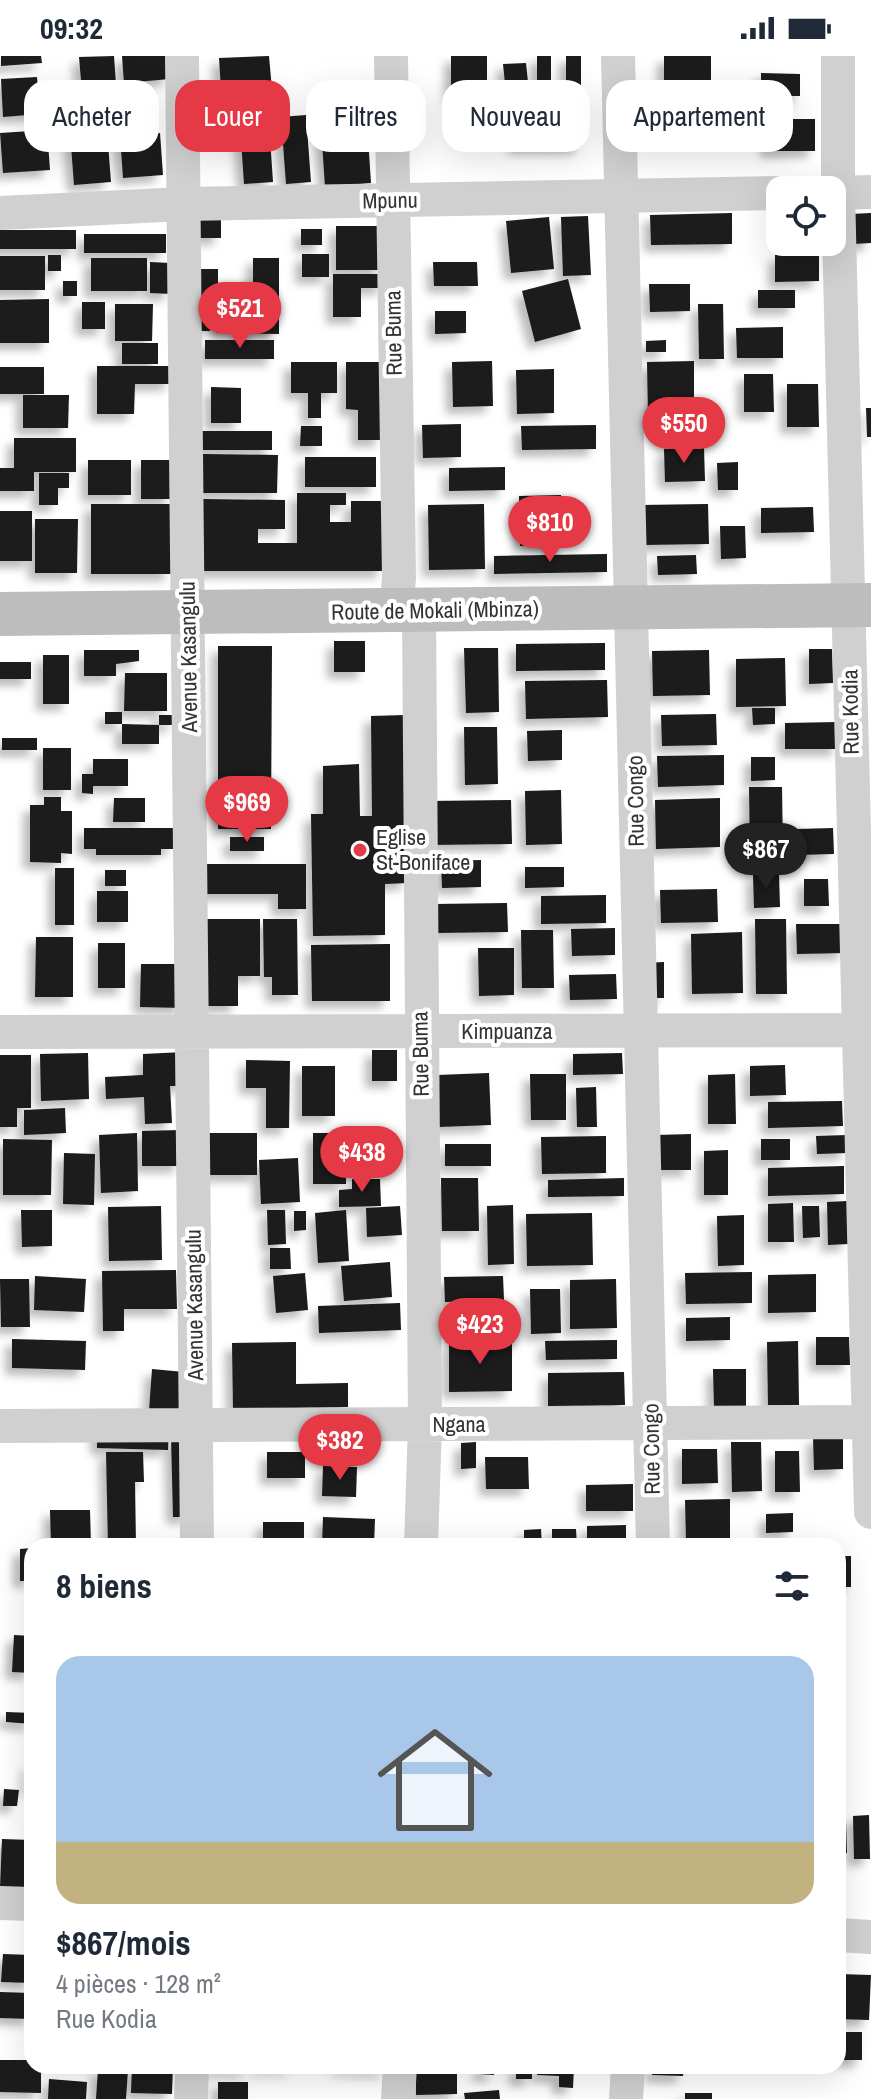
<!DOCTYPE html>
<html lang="fr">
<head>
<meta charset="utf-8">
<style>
	:root { --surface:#fff; --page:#f2f2f3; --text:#1f2937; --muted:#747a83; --accent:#e63946 }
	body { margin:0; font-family:"Archivo Narrow",sans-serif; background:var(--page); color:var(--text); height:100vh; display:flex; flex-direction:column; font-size:30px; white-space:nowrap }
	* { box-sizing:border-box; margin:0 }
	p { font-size:26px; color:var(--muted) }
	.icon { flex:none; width:44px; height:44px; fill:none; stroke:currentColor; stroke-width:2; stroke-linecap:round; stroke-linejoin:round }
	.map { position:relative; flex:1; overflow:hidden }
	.panel { position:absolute; left:24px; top:1482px; width:822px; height:536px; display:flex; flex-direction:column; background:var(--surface); border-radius:24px; box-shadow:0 8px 32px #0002 }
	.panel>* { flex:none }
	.hud { position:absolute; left:24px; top:24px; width:824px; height:72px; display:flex; gap:16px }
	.tools { position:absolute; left:766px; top:120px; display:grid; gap:16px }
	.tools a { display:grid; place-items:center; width:80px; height:80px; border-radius:16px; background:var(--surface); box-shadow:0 8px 32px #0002; font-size:40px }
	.price { position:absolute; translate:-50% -68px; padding:0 18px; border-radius:28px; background:var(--accent); color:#fff; font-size:26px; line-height:52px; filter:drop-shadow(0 2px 4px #0008) }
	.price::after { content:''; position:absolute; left:50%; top:48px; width:24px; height:18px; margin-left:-12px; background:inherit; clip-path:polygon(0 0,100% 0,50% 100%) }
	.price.active { background:#222; color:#fff }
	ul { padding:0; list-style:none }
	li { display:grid; align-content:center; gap:16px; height:424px; padding:0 32px }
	li span { display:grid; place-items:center; height:248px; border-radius:24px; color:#555 }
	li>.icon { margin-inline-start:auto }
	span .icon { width:144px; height:144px; fill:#fffc; stroke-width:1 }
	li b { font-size:34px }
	h2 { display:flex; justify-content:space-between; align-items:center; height:96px; padding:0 32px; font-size:34px }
	.chip { padding:0 28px; border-radius:24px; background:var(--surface); box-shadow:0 8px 32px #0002; font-size:28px; line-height:72px }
	.chip.active { background:var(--accent); color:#fff }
	.status { display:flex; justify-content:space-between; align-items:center; height:56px; padding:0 40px; background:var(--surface); direction:ltr }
	.status svg { height:22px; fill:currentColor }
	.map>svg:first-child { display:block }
	.building { fill:#1a1a1a; filter:url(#shadow) }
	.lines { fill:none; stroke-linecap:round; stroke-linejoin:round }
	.street { stroke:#d0d0d0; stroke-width:34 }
	.secondary { stroke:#bdbdbd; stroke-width:44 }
	.poi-dot { fill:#e63946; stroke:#fff; stroke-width:3 }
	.labels { text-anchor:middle; stroke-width:8; stroke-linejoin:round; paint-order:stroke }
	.street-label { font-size:22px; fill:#333; stroke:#fff }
	.poi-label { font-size:22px; fill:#333; stroke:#fff; text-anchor:start }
</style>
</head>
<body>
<div class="status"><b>09:32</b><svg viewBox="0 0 49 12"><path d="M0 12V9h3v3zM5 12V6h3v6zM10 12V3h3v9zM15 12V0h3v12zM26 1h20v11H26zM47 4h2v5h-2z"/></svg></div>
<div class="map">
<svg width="871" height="2043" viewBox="0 0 871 2043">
	<defs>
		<filter id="shadow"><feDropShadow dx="-7" dy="7" stdDeviation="4" flood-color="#0004"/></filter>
	</defs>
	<rect width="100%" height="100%" fill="#fff"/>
	<!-- building -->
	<path class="building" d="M1,0H41L42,7L1,10Z
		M114,0L118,56L84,59L79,1Z
		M122,0H168L170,23L124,27Z
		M269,0L273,45L222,49L219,2Z
		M451,0H487V41H451Z
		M537,0H551V38H537Z
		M566,0H581V32H566Z
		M664,0H711V48H664Z
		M526,7L530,45L507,47L503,8Z
		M761,17L800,18V40H761Z
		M37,21L40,58L3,61L1,23Z
		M306,59L311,126L286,128L281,61Z
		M515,63H581V91H515Z
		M767,63H815V95H767Z
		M269,67L273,126L244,128L240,69Z
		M367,67L371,127L325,131L321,71Z
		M47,74L50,114L3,117L0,77Z
		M107,74L111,126L74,129L70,76Z
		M160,77L163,119L123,122L120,79Z
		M732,157V188L651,189L650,159Z
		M871,157V187L853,188L851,158Z
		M588,160L591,219L563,220L561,161Z
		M549,161L554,213L511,217L506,165Z
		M198,164H221V182H198Z
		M336,170H383V214H336Z
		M301,173H322V189H301Z
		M0,174H76V193H0Z
		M84,178H166V197H84Z
		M302,198H329V221H302Z
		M819,198V225L775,226V199Z
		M48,199H61V215H48Z
		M0,200H45V234H0Z
		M91,202H147V235H91Z
		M253,202H279V278L216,277V255H253Z
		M150,206L171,207V238L150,237Z
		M433,206H477L478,230H434Z
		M197,213H218V228H241V241H197Z
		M333,218H384V232H361V261H333Z
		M568,223L581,273L535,286L522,235Z
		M63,225H77V240H63Z
		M649,228H690V255L650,256Z
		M758,234H795V252H758Z
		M49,243V287H0V244Z
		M82,246H105V273H82Z
		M115,248H153L152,285H115Z
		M698,248H723L724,303H699Z
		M199,253H210V275H199Z
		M435,255H466V277L435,278Z
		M783,271V302H737L736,272Z
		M205,284H274V303H205Z
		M666,284V296H646V285Z
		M122,287H158V308H122Z
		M492,305L493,350L453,351L452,306Z
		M694,305V360L648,361L647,306Z
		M291,306H337V337H321V362H308V337H291Z
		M346,306H382V384H358V354L346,353Z
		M97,310H171V328H135L134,358H97Z
		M0,311H44V338H0Z
		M554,313V357L517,358L516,314Z
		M744,318H773L774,356H744Z
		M787,328H818L819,371H787Z
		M211,331L241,332V367H211Z
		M23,339H69L68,372H23Z
		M866,352H871V381H867Z
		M461,368V401L423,402L422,369Z
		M596,369V393L522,394L521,370Z
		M301,370H322V390H300Z
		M200,375H272V394H200Z
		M14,382H76V416H34V435H0V412H14Z
		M704,392L705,425L665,426L664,393Z
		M203,398L278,399L277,437H203Z
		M305,401H376V431H305Z
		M88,404H131V439H88Z
		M141,404H172V443H141Z
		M738,406V434H718L717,407Z
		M505,411V434L449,435V412Z
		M39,417H69V432H58V449H39Z
		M297,437H346V449H330V466H351V445H384V515H202V443L285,444V473H258V487H297Z
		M561,439L562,490H520L519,440Z
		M91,448H171V518H91Z
		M484,448L485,513L429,514L428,449Z
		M708,448L709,488L642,489L641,449Z
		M813,451L814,476L761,477V452Z
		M0,455H32V505H0Z
		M35,463H78L77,517H35Z
		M720,470H745L746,502L721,503Z
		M607,498V516L494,518V500Z
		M696,499L697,518L658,519L657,500Z
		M334,585H365V616H334Z
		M605,587V614L516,615V588Z
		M218,590H272L271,773H218Z
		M464,592H498L499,656L466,657Z
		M809,593H832L833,627L809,628Z
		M84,594H139V605L116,608V620H84Z
		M709,594L710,639L653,640L652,595Z
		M43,599H69V648H43Z
		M785,602L786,650L736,651V603Z
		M0,606H31V623H0Z
		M125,617H167V655H124Z
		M607,624L608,661L526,663L525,625Z
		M752,652H775V668L753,669Z
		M105,656H122V668H105Z
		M716,658L717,689L662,690L661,659Z
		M159,659H174V669H159Z
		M405,659L408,827L385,828V879L313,880L311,758H323V710L359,708L360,760H372L371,660Z
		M838,666L839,693H785V667Z
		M122,668L159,669V688H122Z
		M464,671H497L498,728L465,729Z
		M562,674V704L528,705L527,675Z
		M2,682H37V694H2Z
		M43,692H71V734H43Z
		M724,699V729L658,731L657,700Z
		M751,701H775V724L751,725Z
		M93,703H128V730H93V738L82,737V718H93Z
		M749,731H782L783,797H750Z
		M561,734L562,788L526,789L525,735Z
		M44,741H61V755H72V798L61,797V807L30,806V749H44Z
		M114,742H145V766H113Z
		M720,742V791L656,793L655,744Z
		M511,744L512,788L428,789V745Z
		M84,772H174V793H161V799H96V793H84Z
		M833,772L834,798L796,799V773Z
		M230,781H264V795H230Z
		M481,804V831L442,832L441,805Z
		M200,808H306V853H278V838H200Z
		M525,811H564V831L525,832Z
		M55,812H74V869H55Z
		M105,814H126V830H105Z
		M753,818H779L780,851L754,852Z
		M804,823H828L829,850H804Z
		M717,833L718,866L661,867L660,834Z
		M97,835H128V866H97Z
		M606,839V867L541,868V840Z
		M507,847L508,876L435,877V848Z
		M204,863H260V920H238V950H204Z
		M263,863H297L298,939H272V921H264Z
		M755,863H786L787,938H756Z
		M796,868H845V897L797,898Z
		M615,872V899L572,900L571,873Z
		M521,874H553L554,932H522Z
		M742,876L743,937L692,938L691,878Z
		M36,881H73V941H35Z
		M98,887H125V932H98Z
		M390,888V945H312L311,889Z
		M478,892H514V939L479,940Z
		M664,906V942H645L644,907Z
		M141,908H185L184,952L140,951Z
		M616,918L617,943L570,944L569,919Z
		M372,994H397V1025H372Z
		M184,996L186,1030H170L172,1067L145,1068L144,1041L106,1043L105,1021L143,1019V998Z
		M88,997L89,1043L41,1045L40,998Z
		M622,997L623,1018L573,1019V998Z
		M0,999H31V1052H17V1071H0Z
		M246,1004L290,1005L289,1072H266V1032H246Z
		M785,1009L786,1039L750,1040V1010Z
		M302,1010H335V1060H302Z
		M489,1017L491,1069L439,1071L437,1019Z
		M530,1018H566V1064H531Z
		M735,1018L736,1068H708V1019Z
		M596,1031L597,1071H577L576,1032Z
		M842,1045L843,1070L768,1072V1046Z
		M65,1052L66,1077L24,1079V1054Z
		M180,1074L181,1110H142V1075Z
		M137,1077L138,1135L101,1137L99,1079Z
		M207,1077H257V1119H207Z
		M313,1077H346V1128H313Z
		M691,1078V1114H657L656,1079Z
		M847,1079V1097L817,1098L816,1080Z
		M606,1080V1117L542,1118L541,1081Z
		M3,1083L52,1084L51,1139H3Z
		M761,1083H790V1104H761Z
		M445,1088H491V1110H445Z
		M728,1094V1139H704V1095Z
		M64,1097L95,1098L94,1149L63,1148Z
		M298,1102L300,1146L261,1148L259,1104Z
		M844,1110V1138L768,1140V1112Z
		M441,1122H478L479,1175H442Z
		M624,1122V1140L548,1141V1124Z
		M352,1123H380L381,1150L339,1151V1134L352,1133Z
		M847,1145L848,1188L828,1189L827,1146Z
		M793,1147L794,1186H768V1148Z
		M513,1149L514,1208L488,1209L487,1150Z
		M161,1150L162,1204L109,1205L108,1151Z
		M400,1150L402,1179L367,1181L366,1152Z
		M802,1150H819L820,1181L803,1182Z
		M21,1154H52V1190L22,1191Z
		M267,1154H285L286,1188L268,1189Z
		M346,1154L349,1205L318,1207L315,1157Z
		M294,1155H306V1174L294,1175Z
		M592,1157L593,1209L527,1210L526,1158Z
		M744,1159V1209L718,1210L717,1160Z
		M270,1192H290L291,1213H270Z
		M390,1206L392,1241L344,1245L341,1210Z
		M176,1214L177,1253H124V1275H103L102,1215Z
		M752,1216V1247L686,1248L685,1217Z
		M305,1217L308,1254L276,1257L273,1220Z
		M816,1218V1256L768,1257V1219Z
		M35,1220L86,1223L84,1256L34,1254Z
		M503,1220L504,1244L445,1246L444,1221Z
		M0,1223H29L30,1271H1Z
		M616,1223L617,1272L570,1273V1224Z
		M530,1233H560L561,1277L531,1278Z
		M400,1247L401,1274L319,1277L318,1250Z
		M730,1261V1284L686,1285V1262Z
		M816,1281H849L850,1309H816Z
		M12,1283L86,1285L85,1314L12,1312Z
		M617,1284V1303L546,1304L545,1285Z
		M512,1285V1335L449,1336V1286Z
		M798,1285L799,1349H768L767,1286Z
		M296,1286V1328L348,1327V1351L233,1353L232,1287Z
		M152,1313L184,1316L181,1357L149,1355Z
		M713,1313H746V1350H714Z
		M624,1316L625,1349L548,1350V1317Z
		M97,1372L169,1373L168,1394L97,1392Z
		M187,1380L190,1461H173L171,1381Z
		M843,1380V1413L814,1414L813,1381Z
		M476,1386V1412L461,1413V1387Z
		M731,1386H761L762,1435L732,1436Z
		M682,1393H717L718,1427L682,1428Z
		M775,1395H799L800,1436H775Z
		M106,1396H143L144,1426H135L136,1490H108Z
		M267,1396H305V1422H267Z
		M485,1401H528L529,1433H486Z
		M323,1410L357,1411L356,1441L322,1440Z
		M633,1428V1455H586V1429Z
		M730,1443V1484L686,1485L685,1444Z
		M50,1454H90L91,1490H51Z
		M793,1457V1476L766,1477V1458Z
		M323,1461L375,1463L374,1490H322Z
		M263,1466H304V1490H263Z
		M626,1469V1490H587V1470Z
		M541,1473L542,1490H524V1474Z
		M552,1473H576L577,1490H552Z
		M510,1483V1490H453V1484Z
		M32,1492V1525H20V1493Z
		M838,1500H851V1531H838Z
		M838,1539H844L845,1571H838Z
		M14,1579L32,1580V1617L12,1616Z
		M6,1656L32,1657V1668L6,1666Z
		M28,1707L32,1708V1734H27Z
		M4,1733L19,1734L17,1750H3Z
		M869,1759L870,1803H854L853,1760Z
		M838,1765H846L847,1797L838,1798Z
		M2,1783L32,1784V1833L0,1832Z
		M838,1822H846L845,1867H838Z
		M3,1898L32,1899V1927L1,1926Z
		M838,1918L871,1919L869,1964L838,1963Z
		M0,1936L32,1937V1963L0,1962Z
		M842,1976H862V2004H842Z
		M0,2004H32V2010H41V2037L0,2036Z
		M132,2010L173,2011L172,2038L131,2037Z
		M203,2010H248V2015L203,2014Z
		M258,2010H292V2013H258Z
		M338,2010H385V2015L338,2013Z
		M480,2010H494V2019L479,2018Z
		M516,2010H532V2023H516Z
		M538,2010H574L573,2032L559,2031V2020L537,2019Z
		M652,2010H684L683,2020L652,2019Z
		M98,2013L128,2014L126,2043H96Z
		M416,2017H457V2038L416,2039Z
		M49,2023L87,2026L86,2043H48Z
		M218,2026H248V2043H218Z
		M499,2034L500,2043H465L464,2037Z
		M685,2037H712V2043H685Z"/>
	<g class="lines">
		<!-- street -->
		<path class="street" d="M182,0L197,1490
			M391,0L399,522L396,555
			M618,0L653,1490
			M838,0V136L871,1456
			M832,137L871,136
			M0,157L184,148L780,137
			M419,554L425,1368L421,1490
			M0,976L871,974
			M0,1370L871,1366
			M0,1847L32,1848
			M838,1879L871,1881
			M191,2043L192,2010
			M398,2043L400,2010
			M626,2043L628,2010"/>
		<!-- secondary -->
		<path class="secondary" d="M0,558L871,549"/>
	</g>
	<!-- markers -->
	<circle class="poi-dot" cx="360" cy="794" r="8"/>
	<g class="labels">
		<!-- street labels -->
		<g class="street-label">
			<text transform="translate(390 144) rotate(-1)" y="8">Mpunu</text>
			<text transform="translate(393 277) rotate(-91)" y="8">Rue Buma</text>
			<text transform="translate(435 554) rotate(-1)" y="8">Route de Mokali (Mbinza)</text>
			<text transform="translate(188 601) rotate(-91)" y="8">Avenue Kasangulu</text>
			<text transform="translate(850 656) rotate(-91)" y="8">Rue Kodia</text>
			<text transform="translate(635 745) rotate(-91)" y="8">Rue Congo</text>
			<text x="507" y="983">Kimpuanza</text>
			<text transform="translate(420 998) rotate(-91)" y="8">Rue Buma</text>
			<text transform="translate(194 1249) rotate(-91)" y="8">Avenue Kasangulu</text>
			<text x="459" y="1376">Ngana</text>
			<text transform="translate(651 1393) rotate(-91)" y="8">Rue Congo</text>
		</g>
		<!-- poi labels -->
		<g class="poi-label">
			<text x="376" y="789">Eglise<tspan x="376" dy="25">St-Boniface</tspan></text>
		</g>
	</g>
</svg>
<div class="tools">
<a><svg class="icon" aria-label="locate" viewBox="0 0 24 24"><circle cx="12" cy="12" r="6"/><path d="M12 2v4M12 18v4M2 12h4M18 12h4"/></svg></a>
</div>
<b class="price" style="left:240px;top:294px">$521</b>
<b class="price" style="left:684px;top:409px">$550</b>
<b class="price" style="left:550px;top:508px">$810</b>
<b class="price" style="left:247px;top:788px">$969</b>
<b class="price active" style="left:766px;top:835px">$867</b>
<b class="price" style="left:362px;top:1138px">$438</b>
<b class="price" style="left:480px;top:1310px">$423</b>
<b class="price" style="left:340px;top:1426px">$382</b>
<div class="hud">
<a class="chip">Acheter</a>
<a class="chip active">Louer</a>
<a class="chip">Filtres</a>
<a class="chip">Nouveau</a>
<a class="chip">Appartement</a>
</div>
<section class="panel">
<h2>8 biens<svg class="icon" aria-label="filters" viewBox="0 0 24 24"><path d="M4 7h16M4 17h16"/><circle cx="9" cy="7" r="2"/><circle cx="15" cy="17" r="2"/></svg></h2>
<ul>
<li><span style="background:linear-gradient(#a9c7e8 75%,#c2b280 0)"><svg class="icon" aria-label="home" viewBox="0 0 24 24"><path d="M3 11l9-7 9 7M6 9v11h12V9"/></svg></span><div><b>$867/mois</b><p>4 pièces · 128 m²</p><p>Rue Kodia</p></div></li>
</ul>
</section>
</div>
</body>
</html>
